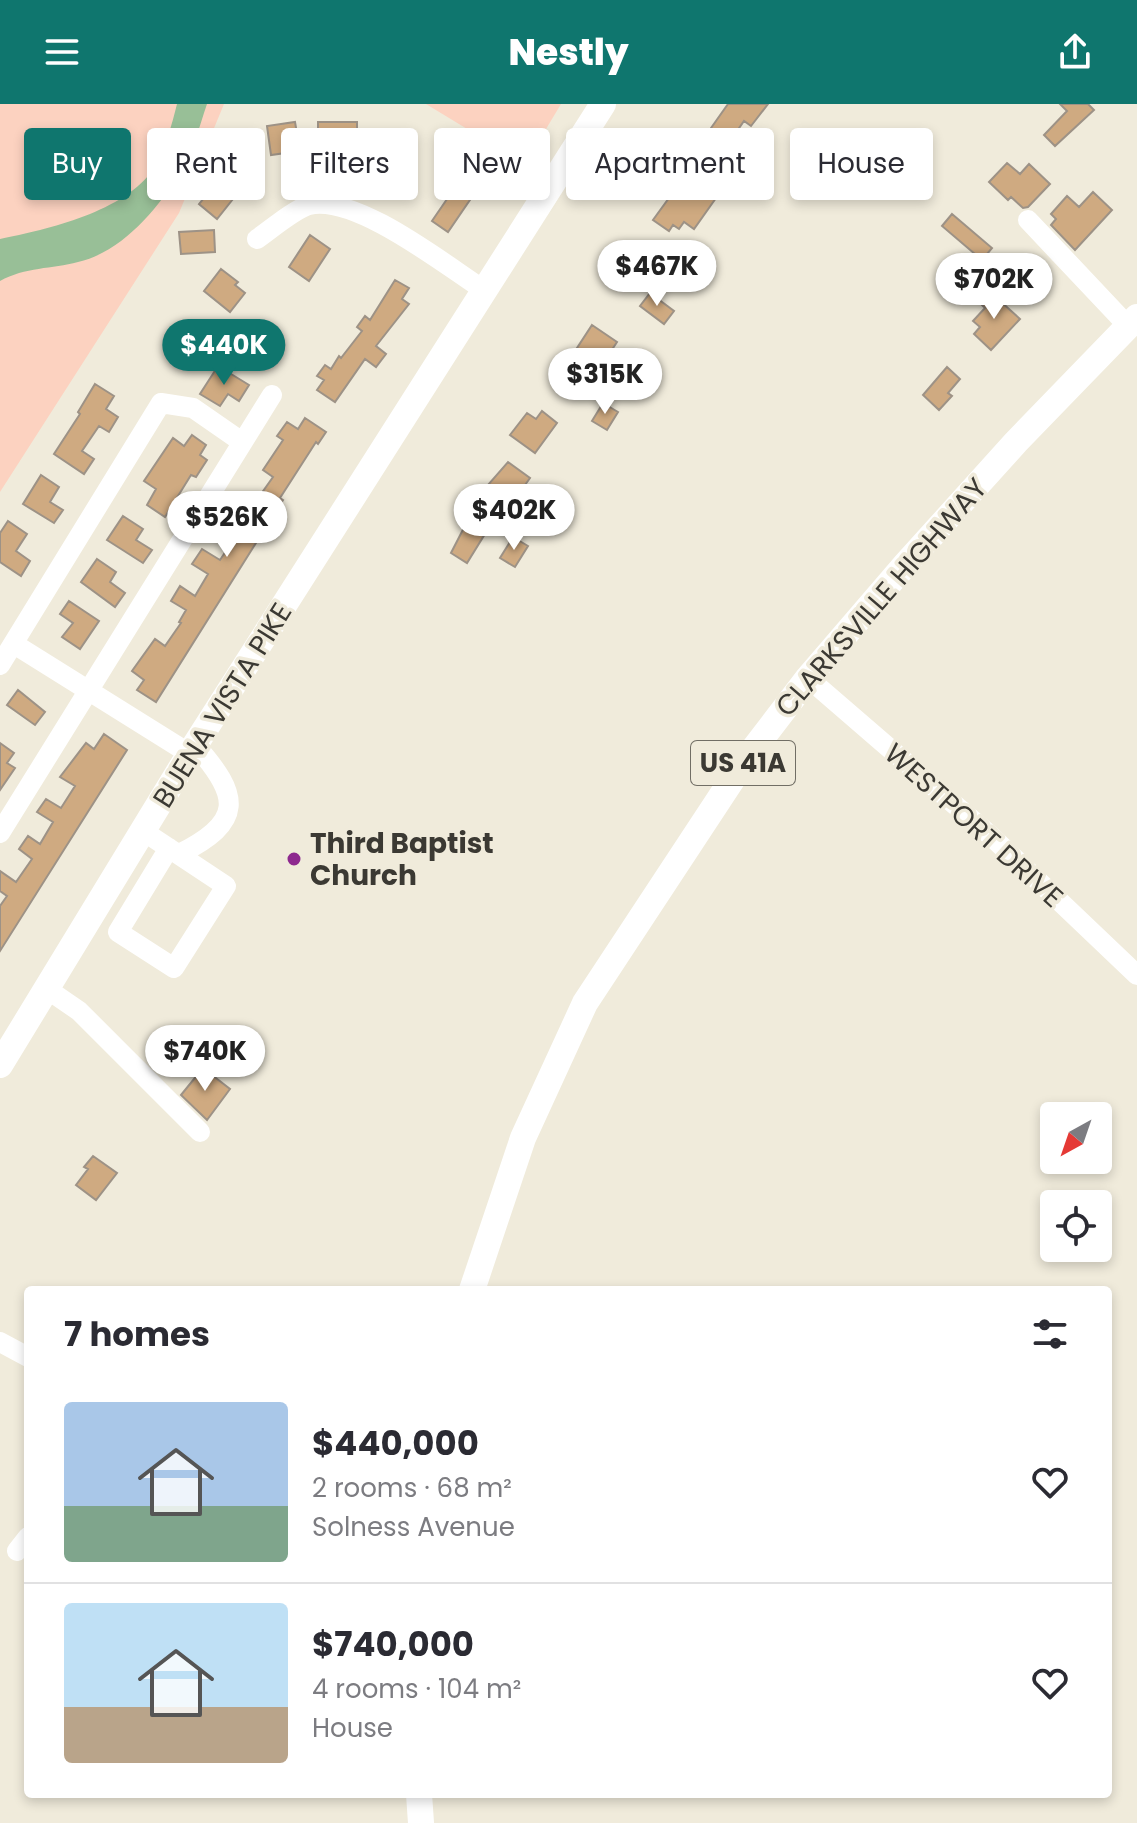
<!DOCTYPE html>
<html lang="en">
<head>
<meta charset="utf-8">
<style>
	:root { --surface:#fff; --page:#f2f2f3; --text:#2b2b33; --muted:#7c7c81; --line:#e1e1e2; --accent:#0f766e }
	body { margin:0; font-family:Poppins,sans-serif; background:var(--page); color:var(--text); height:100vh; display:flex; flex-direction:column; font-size:30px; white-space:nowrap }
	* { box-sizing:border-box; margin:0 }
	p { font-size:26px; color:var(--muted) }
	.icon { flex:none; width:44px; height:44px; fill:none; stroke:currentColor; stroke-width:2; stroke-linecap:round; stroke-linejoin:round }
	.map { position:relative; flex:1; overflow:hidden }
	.sheet { position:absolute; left:24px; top:1182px; width:1088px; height:512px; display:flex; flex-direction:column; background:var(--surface); border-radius:8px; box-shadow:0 4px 12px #0003 }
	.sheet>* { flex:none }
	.hud { position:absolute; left:24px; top:24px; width:1090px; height:72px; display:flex; gap:16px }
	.needle { width:52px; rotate:220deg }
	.buttons { position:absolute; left:1040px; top:998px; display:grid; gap:16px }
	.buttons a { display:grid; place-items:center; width:72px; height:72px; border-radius:8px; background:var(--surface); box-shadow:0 4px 12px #0003; font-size:40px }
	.price { position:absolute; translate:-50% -68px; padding:0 18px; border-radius:28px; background:#fff; color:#222; font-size:26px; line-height:52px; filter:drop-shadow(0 2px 4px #0008) }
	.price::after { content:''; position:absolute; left:50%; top:48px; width:24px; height:18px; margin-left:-12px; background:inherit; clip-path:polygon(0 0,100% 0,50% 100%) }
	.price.on { background:var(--accent); color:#fff }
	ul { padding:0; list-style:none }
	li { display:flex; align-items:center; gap:24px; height:200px; padding:0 40px }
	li+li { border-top:2px solid var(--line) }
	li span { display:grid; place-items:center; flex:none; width:224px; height:160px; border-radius:8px; color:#555 }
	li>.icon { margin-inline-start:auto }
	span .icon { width:96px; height:96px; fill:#fffc; stroke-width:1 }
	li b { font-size:34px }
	h2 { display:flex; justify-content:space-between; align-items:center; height:96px; padding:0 40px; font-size:34px }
	.tag { padding:0 28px; border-radius:8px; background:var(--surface); box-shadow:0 4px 12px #0003; font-size:28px; line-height:72px }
	.tag.on { background:var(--accent); color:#fff }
	header { display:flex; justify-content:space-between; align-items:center; height:104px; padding:0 40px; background:var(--accent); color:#fff; font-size:36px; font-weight:800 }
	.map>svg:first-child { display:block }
	.green { fill:#fcd2c0 }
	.water { fill:#98bf97 }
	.building { fill:#cfaa81; stroke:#9d9286; stroke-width:2 }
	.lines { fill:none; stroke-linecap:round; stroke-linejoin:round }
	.minor { stroke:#fff; stroke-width:20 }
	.major { stroke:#fff; stroke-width:26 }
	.poi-dot { fill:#8e298f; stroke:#f0ebdb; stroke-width:3 }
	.labels { text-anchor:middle; stroke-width:7; stroke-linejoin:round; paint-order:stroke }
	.shield { fill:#f0ebdb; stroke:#716e65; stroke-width:2 }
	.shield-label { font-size:26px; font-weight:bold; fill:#3b3933 }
	.street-label { font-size:28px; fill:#3b3933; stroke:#f0ebdb }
	.poi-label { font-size:28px; font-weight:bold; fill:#3b3933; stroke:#f0ebdb; text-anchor:start }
</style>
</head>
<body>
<header><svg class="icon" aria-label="menu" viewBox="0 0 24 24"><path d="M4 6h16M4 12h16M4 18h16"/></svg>Nestly<svg class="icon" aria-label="share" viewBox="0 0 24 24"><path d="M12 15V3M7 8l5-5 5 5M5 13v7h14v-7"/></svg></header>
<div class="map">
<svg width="1137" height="1719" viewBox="0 0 1137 1719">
	<rect width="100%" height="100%" fill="#f0ebdb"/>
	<!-- green -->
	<path class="green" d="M0,0H224L179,109L0,388Z
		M426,0H561L525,60Z"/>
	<!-- water -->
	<path class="water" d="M177,0H207C199,23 193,49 180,70C156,106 122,148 78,158C52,165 25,163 0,177V135C48,125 125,108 154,64C165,46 172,20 177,0Z"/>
	<!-- building -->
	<path class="building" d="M728,0H768L751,22L744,17L706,72L687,58Z
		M1060,0H1088L1094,6L1055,42L1044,31L1067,7Z
		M295,18L300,47L271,51L267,22Z
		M318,18H357V38H335V56H318Z
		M377,32L400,48L397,54L402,57L389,77L377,69L381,62L364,51Z
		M474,48L502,66L493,80L485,74L448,128L432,117L458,79L450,74L458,63L462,66Z
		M247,49L263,70L237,90L217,115L199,100L229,63Z
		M1007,59L1020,70L1029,60L1050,80L1028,103L1023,104L1011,93L1008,96L989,78Z
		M698,81L716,94L694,125L684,118L679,125L673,121L669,127L653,116L677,83L690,92Z
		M1093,88L1112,106L1075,146L1051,121L1056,115L1051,110L1067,92L1079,103Z
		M952,110L992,144L982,156L942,122Z
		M214,126L215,148L181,150L179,128Z
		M310,131L330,145L309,177L289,163Z
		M641,138L656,147L637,179L621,170Z
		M221,165L238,178L235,181L245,189L230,208L204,187Z
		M395,176L409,184L402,195L409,200L376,242L386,250L376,263L365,255L335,298L317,286L324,276L317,272L325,261L331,265L339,252L341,254L362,227L357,223L365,212L370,216Z
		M989,187L1020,215L991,246L974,230L980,223L973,217L985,204L979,198Z
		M650,189L674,207L664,220L640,202Z
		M592,221L617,238L602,261L593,256L578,278L562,267Z
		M218,262L249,281L239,297L228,290L220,302L200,290Z
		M947,263L960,275L948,289L952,292L939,306L923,291Z
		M95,280L114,292L106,305L118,313L109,328L99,322L82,347L94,355L84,370L54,350L80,310L78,308Z
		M603,299L618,308L607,326L592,317Z
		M542,307L557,319L535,349L510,331L527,309L536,315Z
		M305,314L326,328L318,340L316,338L280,394L283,396L156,598L137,586L144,576L132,567L155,535L165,542L181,519L179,518L186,506L171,497L180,482L195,492L208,470L192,460L202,445L220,456L234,435L221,426L246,390L256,397L273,373L263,366L283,336L277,332L287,318L298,325Z
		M192,331L206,341L200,351L207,356L196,373L191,371L165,413L147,401L156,385L144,377L173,334L184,342Z
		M508,358L530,374L520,388L514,384L502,402L487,392L491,385L487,382Z
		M41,371L59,383L50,398L63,406L54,419L23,400Z
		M123,412L143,425L136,436L152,446L143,459L107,436Z
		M469,414L488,425L467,459L451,449Z
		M8,417L27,430L16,447L30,457L21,472L0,458V429Z
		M513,433L528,442L515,463L500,454Z
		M97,455L116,468L110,478L125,489L115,503L81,478Z
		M69,497L99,517L80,545L62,533L73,519L60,510Z
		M18,586L45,608L35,621L7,601Z
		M104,630L127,646L0,847V802L7,792L0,787V767L16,778L32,755L19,745L28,732L40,740L53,718L37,708L46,695L61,704L75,682L60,673L86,639L94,645Z
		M0,639L14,649L7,659L15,664L0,686Z
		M203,964L230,985L207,1016L181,991Z
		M93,1052L117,1069L96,1096L76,1081L88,1065L84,1063Z"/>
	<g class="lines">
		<!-- minor -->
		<path class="minor" d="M1028,116L1128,222
			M257,135C270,126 295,105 309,101C356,90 445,161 484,186
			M14,540L190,650
			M0,561L161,299L193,304L242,338
			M808,574L991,732L1137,871
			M143,727L226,782L174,864L118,828L169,744
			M0,729L272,291
			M179,750C244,718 241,692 195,641
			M47,885L79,907L200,1028
			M0,1238L28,1253
			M17,1447L28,1433"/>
		<!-- major -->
		<path class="major" d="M0,961L195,641L603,0
			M472,1186L523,1034L585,899L743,659L808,574L905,461L1016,338L1137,213
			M419,1690L421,1719"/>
	</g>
	<!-- markers -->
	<circle class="poi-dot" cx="294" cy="755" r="8"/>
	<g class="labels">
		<!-- shield labels -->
		<rect class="shield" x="691" y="637" width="104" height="44" rx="6"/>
		<g class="shield-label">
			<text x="743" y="668">US 41A</text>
		</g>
		<!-- street labels -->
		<g class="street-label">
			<text transform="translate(881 493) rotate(-49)" y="10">CLARKSVILLE HIGHWAY</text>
			<text transform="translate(222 601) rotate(-58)" y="10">BUENA VISTA PIKE</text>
			<text transform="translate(974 721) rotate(42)" y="10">WESTPORT DRIVE</text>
		</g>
		<!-- poi labels -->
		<g class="poi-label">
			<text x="310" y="749">Third Baptist<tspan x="310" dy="32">Church</tspan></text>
		</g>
	</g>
</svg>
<div class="buttons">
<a><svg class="needle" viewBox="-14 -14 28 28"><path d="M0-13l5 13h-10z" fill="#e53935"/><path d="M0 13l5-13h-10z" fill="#7c7c81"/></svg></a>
<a><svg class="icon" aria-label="locate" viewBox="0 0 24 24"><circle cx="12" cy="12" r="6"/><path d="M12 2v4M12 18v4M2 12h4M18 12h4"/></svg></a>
</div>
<b class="price" style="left:657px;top:204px">$467K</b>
<b class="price" style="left:994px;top:217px">$702K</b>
<b class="price on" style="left:224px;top:283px">$440K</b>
<b class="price" style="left:605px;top:312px">$315K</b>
<b class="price" style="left:514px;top:448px">$402K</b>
<b class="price" style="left:227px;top:455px">$526K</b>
<b class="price" style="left:205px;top:989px">$740K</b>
<div class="hud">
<a class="tag on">Buy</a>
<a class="tag">Rent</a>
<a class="tag">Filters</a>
<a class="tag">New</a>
<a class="tag">Apartment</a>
<a class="tag">House</a>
</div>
<section class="sheet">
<h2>7 homes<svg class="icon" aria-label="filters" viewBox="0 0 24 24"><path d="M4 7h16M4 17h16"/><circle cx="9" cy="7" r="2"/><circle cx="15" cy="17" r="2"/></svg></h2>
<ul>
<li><span style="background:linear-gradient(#a9c7e8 65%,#7fa58c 0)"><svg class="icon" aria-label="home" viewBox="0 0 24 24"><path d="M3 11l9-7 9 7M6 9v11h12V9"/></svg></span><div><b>$440,000</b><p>2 rooms · 68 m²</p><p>Solness Avenue</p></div><svg class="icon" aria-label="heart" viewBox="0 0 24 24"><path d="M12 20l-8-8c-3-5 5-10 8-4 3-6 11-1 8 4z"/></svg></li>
<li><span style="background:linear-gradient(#bfe0f5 65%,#b9a48a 0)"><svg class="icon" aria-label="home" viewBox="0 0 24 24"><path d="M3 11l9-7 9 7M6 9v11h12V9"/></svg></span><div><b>$740,000</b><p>4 rooms · 104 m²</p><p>House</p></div><svg class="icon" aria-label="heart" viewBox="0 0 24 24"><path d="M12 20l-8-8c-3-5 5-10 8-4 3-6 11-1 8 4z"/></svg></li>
</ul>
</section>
</div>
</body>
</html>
